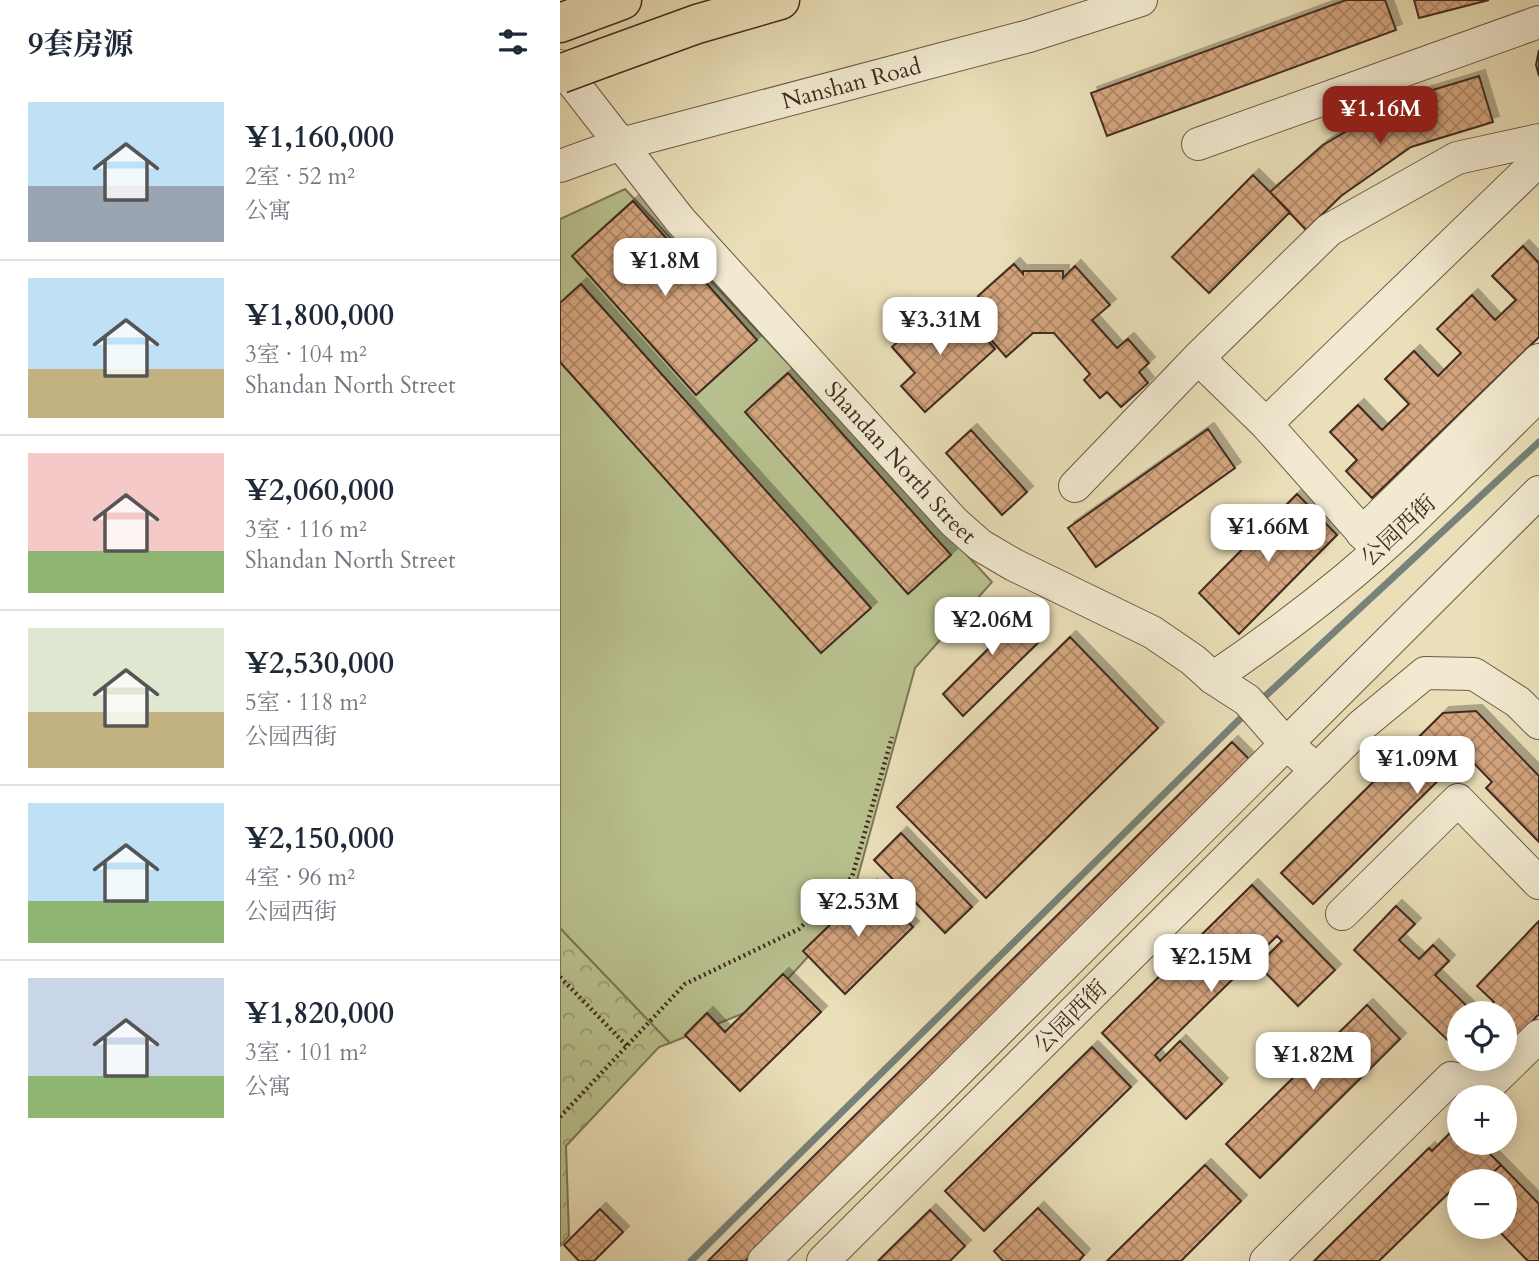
<!DOCTYPE html>
<html lang="zh">
<head>
<meta charset="utf-8">
<style>
	:root { --surface:#fff; --page:#f2f2f3; --text:#1f2937; --muted:#747a83; --line:#e0e1e3; --accent:#8f2418 }
	body { margin:0; font-family:Cardo,"Noto Serif SC",serif; background:var(--page); color:var(--text); height:100vh; display:flex; flex-direction:column; font-size:26px; white-space:nowrap }
	* { box-sizing:border-box; margin:0 }
	p { font-size:23px; color:var(--muted) }
	.icon { flex:none; width:38px; height:38px; fill:none; stroke:currentColor; stroke-width:2; stroke-linecap:round; stroke-linejoin:round }
	.map { position:relative; flex:1; overflow:hidden }
	.panel { display:flex; flex-direction:column; background:var(--surface); width:560px }
	.panel>* { flex:none }
	.controls { position:absolute; left:887px; top:1001px; display:grid; gap:14px }
	.controls a { display:grid; place-items:center; width:70px; height:70px; border-radius:50%; background:var(--surface); box-shadow:0 4px 18px #0003; font-size:35px }
	.price { position:absolute; translate:-50% -60px; padding:0 16px; border-radius:14px; background:#fff; color:#222; font-size:23px; line-height:46px; filter:drop-shadow(0 2px 4px #0008) }
	.price::after { content:''; position:absolute; left:50%; top:42px; width:21px; height:16px; margin-left:-10px; background:inherit; clip-path:polygon(0 0,100% 0,50% 100%) }
	.price.current { background:var(--accent); color:#fff }
	ul { padding:0; list-style:none }
	li { display:flex; align-items:center; gap:21px; height:175px; padding:0 28px }
	li+li { border-top:2px solid var(--line) }
	li span { display:grid; place-items:center; flex:none; width:196px; height:140px; border-radius:0px; color:#555 }
	li>.icon { margin-inline-start:auto }
	span .icon { width:84px; height:84px; fill:#fffc; stroke-width:1 }
	li b { font-size:30px }
	h2 { display:flex; justify-content:space-between; align-items:center; height:84px; padding:0 28px; font-size:30px }
	main { display:flex; flex:1; min-height:0 }
	.map>svg:first-child { display:block }
	.forest { fill:url(#forest-crowns); stroke:#7d7657; stroke-width:2 }
	.garden { fill:#b8c18e; stroke:#7d7657; stroke-width:2 }
	.lines { fill:none; stroke-linecap:round; stroke-linejoin:round }
	.stream { stroke:#77827a; stroke-width:7 }
	.building { fill:url(#building-cross-hatch); stroke:#422c20; stroke-width:2; filter:url(#shadow) }
	.minor-casing { stroke:#6c5946; stroke-width:34 }
	.highway-casing { stroke:#422c20; stroke-width:41 }
	.path { stroke:#422c20; stroke-width:4.5; stroke-dasharray:2 3.5; stroke-linecap:butt }
	.minor { stroke:#f1ead1; stroke-width:32 }
	.highway { stroke:#eadfb8; stroke-width:38 }
	.highway-bridge-casing { stroke:#422c20; stroke-width:41; stroke-linecap:butt }
	.highway-bridge { stroke:#eadfb8; stroke-width:38 }
	.labels { text-anchor:middle; stroke-width:5; stroke-linejoin:round; paint-order:stroke }
	.street-label { font-size:23px; fill:#422c20; stroke:#f1ead1 }
</style>
</head>
<body>
<main>
<section class="panel">
<h2>9套房源<svg class="icon" aria-label="filters" viewBox="0 0 24 24"><path d="M4 7h16M4 17h16"/><circle cx="9" cy="7" r="2"/><circle cx="15" cy="17" r="2"/></svg></h2>
<ul>
<li><span style="background:linear-gradient(#bfe0f5 60%,#9aa5b1 0)"><svg class="icon" aria-label="home" viewBox="0 0 24 24"><path d="M3 11l9-7 9 7M6 9v11h12V9"/></svg></span><div><b>¥1,160,000</b><p>2室 · 52 m²</p><p>公寓</p></div></li>
<li><span style="background:linear-gradient(#bfe0f5 65%,#c2b280 0)"><svg class="icon" aria-label="home" viewBox="0 0 24 24"><path d="M3 11l9-7 9 7M6 9v11h12V9"/></svg></span><div><b>¥1,800,000</b><p>3室 · 104 m²</p><p>Shandan North Street</p></div></li>
<li><span style="background:linear-gradient(#f6c9c9 70%,#8fb573 0)"><svg class="icon" aria-label="home" viewBox="0 0 24 24"><path d="M3 11l9-7 9 7M6 9v11h12V9"/></svg></span><div><b>¥2,060,000</b><p>3室 · 116 m²</p><p>Shandan North Street</p></div></li>
<li><span style="background:linear-gradient(#dfe7d0 60%,#c2b280 0)"><svg class="icon" aria-label="home" viewBox="0 0 24 24"><path d="M3 11l9-7 9 7M6 9v11h12V9"/></svg></span><div><b>¥2,530,000</b><p>5室 · 118 m²</p><p>公园西街</p></div></li>
<li><span style="background:linear-gradient(#bfe0f5 70%,#8fb573 0)"><svg class="icon" aria-label="home" viewBox="0 0 24 24"><path d="M3 11l9-7 9 7M6 9v11h12V9"/></svg></span><div><b>¥2,150,000</b><p>4室 · 96 m²</p><p>公园西街</p></div></li>
<li><span style="background:linear-gradient(#c9d6e8 70%,#8fb573 0)"><svg class="icon" aria-label="home" viewBox="0 0 24 24"><path d="M3 11l9-7 9 7M6 9v11h12V9"/></svg></span><div><b>¥1,820,000</b><p>3室 · 101 m²</p><p>公寓</p></div></li>
</ul>
</section>
<div class="map">
<svg width="979" height="1261" viewBox="0 0 979 1261">
	<defs>
		<pattern id="forest-crowns" width="20" height="18" patternUnits="userSpaceOnUse" patternTransform="scale(1.75)"><rect width="20" height="18" fill="#b8c18e"/><path d="M2 6a3 3 0 1 1 6 0M12 15a3 3 0 1 1 6 0" fill="none" stroke="#979d74"/></pattern>
		<pattern id="building-cross-hatch" width="8" height="8" patternUnits="userSpaceOnUse" patternTransform="scale(1.75)"><rect width="8" height="8" fill="#d5a67f"/><path d="M0 0l8 8M0 8l8-8" fill="none" stroke="#ae8768"/></pattern>
		<filter id="shadow"><feDropShadow dx="6" dy="-6" stdDeviation="0" flood-color="#0004"/></filter>
	</defs>
	<rect width="100%" height="100%" fill="#eadfb8"/>
	<filter id="stains"><feTurbulence type="fractalNoise" baseFrequency=".00286" numOctaves="4"/><feColorMatrix values="0 0 0 0 .2 0 0 0 0 .09 0 0 0 0 .02 0 0 0 .5 -.17"/></filter>
	<radialGradient id="worn" r=".72"><stop offset=".6" stop-color="#630" stop-opacity="0"/><stop offset="1" stop-color="#630" stop-opacity=".3"/></radialGradient>
	<!-- forest -->
	<path class="forest" d="M0,928L110,1043L99,1047L6,1146L9,1236L0,1246Z"/>
	<!-- garden -->
	<path class="garden" d="M65,189L432,582L355,668L288,913L204,1005L110,1043L0,928V219Z"/>
	<g class="lines">
		<!-- stream -->
		<path class="stream" d="M700,701L979,442
			M131,1261L688,711"/>
	</g>
	<!-- building -->
	<path class="building" d="M786,0H825L836,30L547,136L531,93Z
		M854,0H929L859,18Z
		M979,50V76L976,65Z
		M919,76L933,122L851,147L781,196L746,230L710,192L763,145L821,111L866,92Z
		M693,175L730,212L649,293L612,257Z
		M73,201L197,340L136,395L12,256Z
		M963,246L979,263V337L812,498L786,471L797,460L770,432L798,405L822,430L849,404L825,379L854,351L878,376L901,353L877,329L912,295L935,320L956,300L932,276Z
		M454,264L463,274V271H503V278L515,266L550,305L532,320L557,348L568,339L589,363L579,372L588,383L561,407L547,392L540,398L524,380L530,374L494,333H473L446,357L420,327L434,315L418,296Z
		M21,284L311,608L261,653L0,362V303Z
		M375,308L398,334L412,322L435,349L365,412L341,386L355,373L332,347Z
		M228,373L391,555L348,594L185,412Z
		M648,429L675,468L536,567L508,528Z
		M411,430L467,492L442,515L386,453Z
		M737,494L777,535L679,634L639,593Z
		M429,607L440,608L450,612L480,641L403,716L383,694L434,643L409,616L418,610Z
		M510,637L598,728L426,898L337,807Z
		M916,711L979,776V842L926,788L932,782L905,754L753,904L721,873L883,713Z
		M672,742L691,761L185,1261H148Z
		M341,833L412,907L385,933L314,860Z
		M311,885L353,927L285,994L243,951Z
		M692,885L775,970L738,1006L698,965L722,941L717,936L595,1055L600,1061L620,1041L662,1084L626,1119L542,1033Z
		M836,906L855,924L839,940L859,959L873,945L889,961L875,975L914,1013H900V1052L794,950Z
		M979,921V1014L945,1050V1013H923L934,1002L917,986Z
		M223,974L261,1012L180,1091L125,1035L147,1013L165,1032Z
		M807,1005L840,1039L700,1178L666,1144Z
		M532,1047L571,1087L424,1231L385,1191Z
		M906,1059H936L922,1074Z
		M900,1123V1143H919L941,1165L924,1181H907L904,1178L819,1261H754L869,1148L872,1151Z
		M645,1165L681,1201L621,1261H547Z
		M941,1165L979,1204V1261H968L935,1227H945V1181H924Z
		M478,1208L524,1255L519,1261H443L434,1251Z
		M40,1209L63,1232L34,1261H19L4,1245Z
		M370,1210L405,1246L390,1261H318Z"/>
	<g class="lines">
		<defs>
			<g id="minor">
				<path id="s1" d="M0,66L120,220L394,522L420,545L454,565L592,632L633,660L653,678L687,700L725,743L757,770"/>
				<path d="M638,144L979,22"/>
				<path id="s2" d="M0,166L61,144L469,36L581,0"/>
				<path d="M706,424L638,358L769,230L897,158L979,140"/>
				<path d="M515,486L638,358"/>
				<path d="M802,533L979,360"/>
				<path d="M818,550L706,424L979,160"/>
				<path d="M653,678C721,632 786,582 846,526C891,483 935,438 979,395"/>
				<path d="M782,914L898,800L979,883"/>
				<path d="M204,1261L374,1095L979,492"/>
				<path d="M263,1261L802,725L865,673L914,674L958,702L979,723"/>
				<path d="M706,1261L891,1078L929,1085L979,1036"/>
			</g>
			<path id="highway" d="M0,23L62,0
				M46,57L137,24L220,0"/>
		</defs>
		<!-- minor casing -->
		<use href="#minor" class="minor-casing"/>
		<!-- highway casing -->
		<use href="#highway" class="highway-casing"/>
		<!-- path -->
		<path class="path" d="M0,977L67,1046
			M0,1117L125,984L239,929L292,877L332,737"/>
		<!-- minor -->
		<use href="#minor" class="minor"/>
		<!-- highway -->
		<use href="#highway" class="highway"/>
		<defs>
			<path id="highway-bridge" d="M0,74L46,57"/>
		</defs>
		<!-- highway-bridge casing -->
		<use href="#highway-bridge" class="highway-bridge-casing"/>
		<!-- highway-bridge -->
		<use href="#highway-bridge" class="highway-bridge"/>
	</g>
	<g class="labels">
		<!-- street labels -->
		<g class="street-label">
			<text dy="8" stroke="none"><textPath href="#s2" startOffset="303">Nanshan Road</textPath></text>
			<text dy="8" stroke="none"><textPath href="#s1" startOffset="523">Shandan North Street</textPath></text>
			<text transform="translate(838 530) rotate(-43)" y="8">公园西街</text>
			<text transform="translate(510 1016) rotate(-45)" y="8">公园西街</text>
		</g>
	</g>
	<rect width="100%" height="100%" filter="url(#stains)"/>
	<rect width="100%" height="100%" fill="url(#worn)"/>
</svg>
<div class="controls">
<a><svg class="icon" aria-label="locate" viewBox="0 0 24 24"><circle cx="12" cy="12" r="6"/><path d="M12 2v4M12 18v4M2 12h4M18 12h4"/></svg></a>
<a>+</a>
<a>−</a>
</div>
<b class="price current" style="left:820px;top:146px">¥1.16M</b>
<b class="price" style="left:105px;top:298px">¥1.8M</b>
<b class="price" style="left:380px;top:357px">¥3.31M</b>
<b class="price" style="left:708px;top:564px">¥1.66M</b>
<b class="price" style="left:432px;top:657px">¥2.06M</b>
<b class="price" style="left:857px;top:796px">¥1.09M</b>
<b class="price" style="left:298px;top:939px">¥2.53M</b>
<b class="price" style="left:651px;top:994px">¥2.15M</b>
<b class="price" style="left:753px;top:1092px">¥1.82M</b>
</div>
</main>
</body>
</html>
